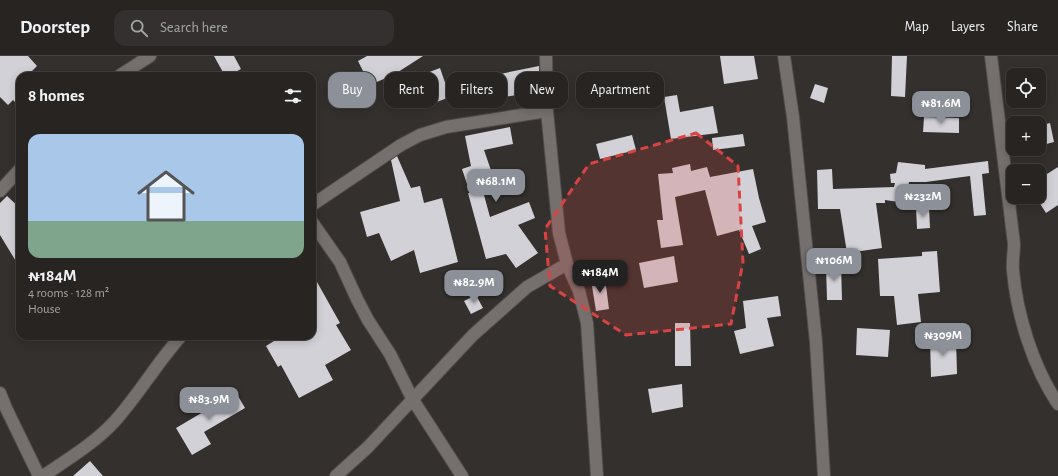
<!DOCTYPE html>
<html lang="en">
<head>
<meta charset="utf-8">
<style>
	:root { --surface:#272422; --page:#33302f; --text:#f1f3f6; --muted:#a4a4a5; --line:#434140; --accent:#8c9099 }
	body { margin:0; font-family:"Alegreya Sans",sans-serif; background:var(--page); color:var(--text); height:100vh; display:flex; flex-direction:column; font-size:15px; white-space:nowrap }
	* { box-sizing:border-box; margin:0 }
	p { font-size:13px; color:var(--muted) }
	.icon { flex:none; width:22px; height:22px; fill:none; stroke:currentColor; stroke-width:2; stroke-linecap:round; stroke-linejoin:round }
	.map { position:relative; flex:1; overflow:hidden }
	.details { position:absolute; left:16px; top:16px; width:300px; height:268px; display:flex; flex-direction:column; background:var(--surface); border-radius:12px; box-shadow:0 2px 10px #0003,0 0 0 1px var(--line) }
	.details>* { flex:none }
	.hud { position:absolute; left:328px; top:16px; width:380px; height:36px; display:flex; gap:8px }
	.buttons { position:absolute; left:1006px; top:12px; display:grid; gap:8px }
	.buttons a { display:grid; place-items:center; width:40px; height:40px; border-radius:8px; background:var(--surface); box-shadow:0 2px 10px #0003,0 0 0 1px var(--line); font-size:20px }
	.price { position:absolute; translate:-50% -34px; padding:0 9px; border-radius:8px; background:var(--accent); color:#fff; font-size:13px; line-height:26px; filter:drop-shadow(0 1px 2px #0008) }
	.price::after { content:''; position:absolute; left:50%; top:24px; width:12px; height:9px; margin-left:-6px; background:inherit; clip-path:polygon(0 0,100% 0,50% 100%) }
	.price.on { background:#222; color:#fff }
	ul { padding:0; list-style:none }
	li { display:grid; align-content:center; gap:8px; height:212px; padding:0 12px }
	li span { display:grid; place-items:center; height:124px; border-radius:12px; color:#555 }
	li>.icon { margin-inline-start:auto }
	span .icon { width:72px; height:72px; fill:#fffc; stroke-width:1 }
	li b { font-size:17px }
	h2 { display:flex; justify-content:space-between; align-items:center; height:48px; padding:0 12px; font-size:17px }
	.tag { padding:0 14px; border-radius:12px; background:var(--surface); box-shadow:0 2px 10px #0003,0 0 0 1px var(--line); font-size:14px; line-height:36px }
	.tag.on { background:var(--accent); color:#fff }
	header { display:flex; align-items:center; gap:24px; box-sizing:border-box; height:56px; padding:0 20px; background:var(--surface); border-bottom:1px solid var(--line) }
	header strong { font-size:19px }
	nav { display:flex; gap:22px; margin-inline-start:auto; font-size:14px }
	.search { width:280px; height:36px; background:var(--page); display:flex; align-items:center; gap:10px; box-sizing:border-box; padding:0 14px; border-radius:12px; color:var(--muted); font-size:15px }
	.map>svg:first-child { display:block }
	.building { fill:#d2d1d7 }
	.lines { fill:none; stroke-linecap:round; stroke-linejoin:round }
	.minor-casing { stroke:#4f4c49; stroke-width:14 }
	.minor { stroke:#75706d; stroke-width:12 }
	.marked { fill:#d84443; fill-opacity:0.2; stroke:#d84443; stroke-width:3; stroke-dasharray:8 5; stroke-linejoin:round }
</style>
</head>
<body>
<header>
<strong>Doorstep</strong>
<div class="search"><svg class="icon" aria-label="search" viewBox="0 0 24 24"><circle cx="10" cy="10" r="6"/><path d="M15 15l6 6"/></svg>Search here</div>
<nav><a>Map</a><a>Layers</a><a>Share</a></nav>
</header>
<div class="map">
<svg width="1058" height="420" viewBox="0 0 1058 420">
	<rect width="100%" height="100%" fill="#34302d"/>
	<!-- building -->
	<path class="building" d="M0,0H28L37,10L27,20H20V51L13,44L8,49L0,41Z
		M214,0H234L241,13L228,20H225Z
		M367,0H423L395,18L370,29L358,5Z
		M720,0H754L758,23L724,28Z
		M892,0H907L905,41L891,40Z
		M539,10V26L519,28L522,38L499,42L495,19Z
		M440,12L450,41L434,47L424,18Z
		M815,28L828,32L824,47L810,42Z
		M677,39L680,56L713,50L718,77L671,83L664,41Z
		M924,61L959,62V77L923,76Z
		M1050,67L1054,86L1039,90V70Z
		M510,71L513,88L484,94L494,123L481,128L490,161L529,146L535,162L518,169L538,197L516,212L506,198L486,203L468,137H470L462,113L471,110L465,80Z
		M743,78L745,90L713,94L712,82Z
		M632,79L636,94L600,103L596,88Z
		M397,100L411,132L420,130L424,147L442,142L458,206L420,217L414,194L391,205L379,177L367,181L360,156L400,145L391,104Z
		M988,105L989,117L982,118L986,159L974,160L970,120L926,126H909L906,147L885,144V147H876L882,192L847,197L840,153H818L817,114L832,113L833,133L894,131L895,127H891L890,118L896,117L898,106L925,109V113Z
		M690,108L691,115L707,111L710,121L753,113L759,142L766,166L752,170L761,193L749,198L739,174L717,180L705,134L675,141L683,189L661,192L657,164H663L658,118L673,117L672,112Z
		M1058,111V149L1046,157L1039,146V123Z
		M7,140L20,152V212L0,179V147Z
		M916,151H929L930,172L917,173Z
		M937,195L940,236L918,238L921,266L897,269L894,240H880L878,203L922,200V196Z
		M674,200L678,226L644,232L639,207Z
		M841,208L842,244H827L826,209Z
		M312,217L340,267L336,269L351,294L325,309L333,324L299,342L281,309L278,311L266,290L282,280H312Z
		M605,222L609,253L596,255L591,224Z
		M476,239L483,252L471,258L464,245Z
		M778,240L781,260L767,262L774,290L740,298L734,275L746,272L743,245Z
		M675,267H690L691,310H675Z
		M857,272L890,274L888,301L856,299Z
		M956,281L957,318L931,321L930,283Z
		M682,328L683,351L652,357L648,333Z
		M234,333L245,352L204,376L211,388L192,399L176,372L215,349L213,345Z
		M90,405L103,420H73Z"/>
	<g class="lines">
		<defs>
			<path id="minor" d="M546,0L547,55L559,177L567,208L579,235L587,267L597,420
				M784,0L793,61L816,286L824,420
				M991,0L1014,188C1014,197 1012,206 1013,215C1017,259 1033,311 1058,348
				M119,20L150,0
				M0,135L20,113
				M312,149L401,89L420,79L446,71L547,55
				M312,166L340,206L357,243L368,264L390,298L413,344L462,420
				M0,337L6,352L39,420
				M43,420C68,403 95,387 115,365C139,338 157,307 181,280
				M336,420L368,391L473,279L527,231L567,208"/>
		</defs>
		<!-- minor casing -->
		<use href="#minor" class="minor-casing"/>
		<!-- minor -->
		<use href="#minor" class="minor"/>
	</g>
	<!-- marked area -->
	<path class="marked" d="M696,77L738,110L743,206L731,268L626,279L550,230L545,173L589,108Z"/>
</svg>
<div class="buttons">
<a><svg class="icon" aria-label="locate" viewBox="0 0 24 24"><circle cx="12" cy="12" r="6"/><path d="M12 2v4M12 18v4M2 12h4M18 12h4"/></svg></a>
<a>+</a>
<a>−</a>
</div>
<b class="price" style="left:941px;top:69px">₦81.6M</b>
<b class="price" style="left:496px;top:147px">₦68.1M</b>
<b class="price" style="left:923px;top:162px">₦232M</b>
<b class="price" style="left:834px;top:226px">₦106M</b>
<b class="price on" style="left:600px;top:238px">₦184M</b>
<b class="price" style="left:474px;top:248px">₦82.9M</b>
<b class="price" style="left:943px;top:301px">₦309M</b>
<b class="price" style="left:209px;top:365px">₦83.9M</b>
<div class="hud">
<a class="tag on">Buy</a>
<a class="tag">Rent</a>
<a class="tag">Filters</a>
<a class="tag">New</a>
<a class="tag">Apartment</a>
</div>
<section class="details">
<h2>8 homes<svg class="icon" aria-label="filters" viewBox="0 0 24 24"><path d="M4 7h16M4 17h16"/><circle cx="9" cy="7" r="2"/><circle cx="15" cy="17" r="2"/></svg></h2>
<ul>
<li><span style="background:linear-gradient(#a9c7e8 70%,#7fa58c 0)"><svg class="icon" aria-label="home" viewBox="0 0 24 24"><path d="M3 11l9-7 9 7M6 9v11h12V9"/></svg></span><div><b>₦184M</b><p>4 rooms · 128 m²</p><p>House</p></div></li>
</ul>
</section>
</div>
</body>
</html>
